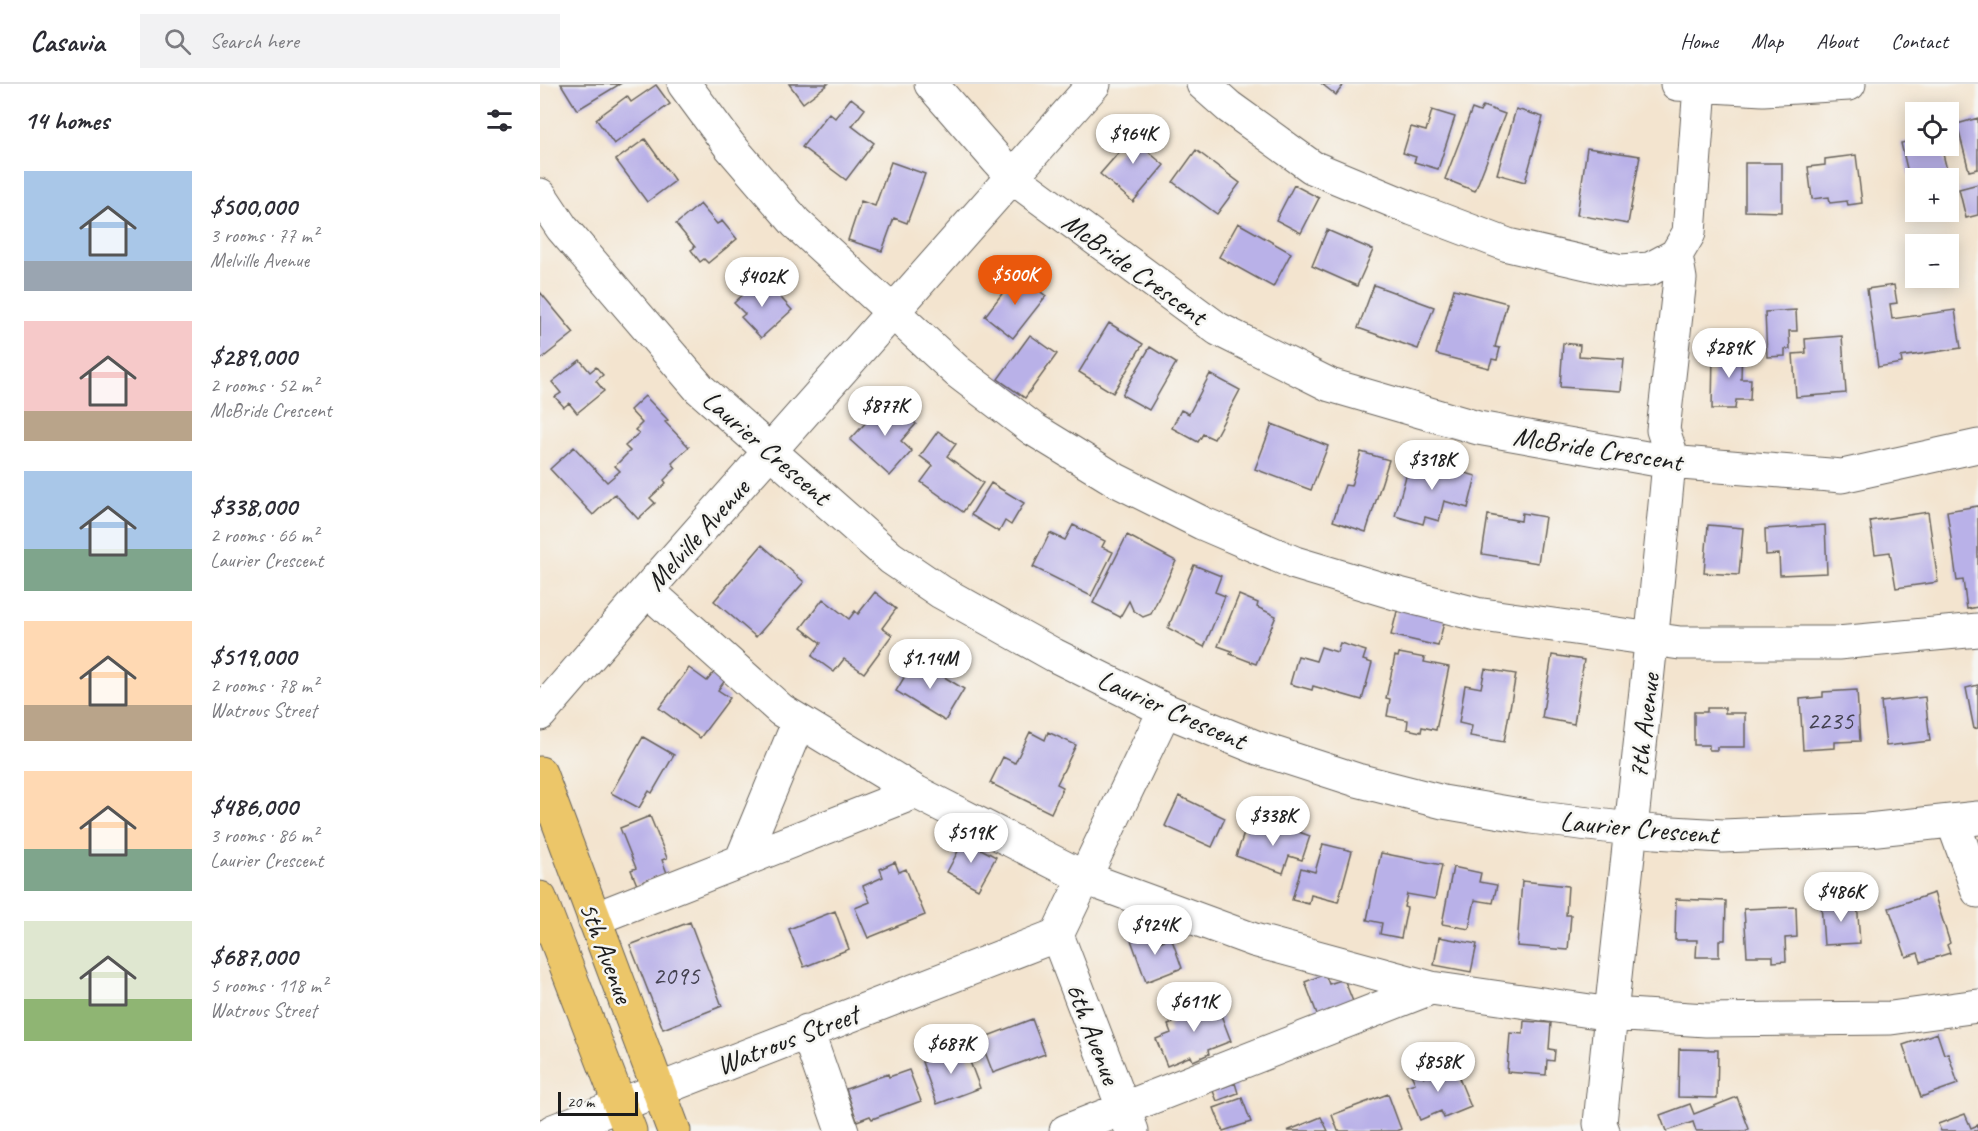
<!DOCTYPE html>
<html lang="en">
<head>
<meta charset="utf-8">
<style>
	:root { --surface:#fff; --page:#f2f2f3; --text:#2b2b33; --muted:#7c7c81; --line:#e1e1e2; --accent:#ea580c }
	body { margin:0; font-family:Caveat,sans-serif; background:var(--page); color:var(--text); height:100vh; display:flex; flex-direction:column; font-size:22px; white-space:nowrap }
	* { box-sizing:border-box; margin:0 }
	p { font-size:20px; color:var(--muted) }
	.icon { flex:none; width:33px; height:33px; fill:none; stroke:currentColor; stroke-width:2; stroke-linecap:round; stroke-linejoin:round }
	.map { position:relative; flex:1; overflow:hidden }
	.side { display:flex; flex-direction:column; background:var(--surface); width:540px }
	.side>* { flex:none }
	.controls { position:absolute; left:1365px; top:18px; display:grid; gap:12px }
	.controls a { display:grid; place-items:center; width:54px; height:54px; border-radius:0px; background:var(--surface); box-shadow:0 3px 15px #0003; font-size:30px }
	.scale { position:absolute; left:18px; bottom:15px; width:80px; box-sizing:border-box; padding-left:6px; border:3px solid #1c1c1c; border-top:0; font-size:16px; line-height:21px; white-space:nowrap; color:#1c1c1c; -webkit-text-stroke:4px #f6f6f2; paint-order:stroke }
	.price { position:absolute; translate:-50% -51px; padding:0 14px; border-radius:21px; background:#fff; color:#222; font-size:20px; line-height:39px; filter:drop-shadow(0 2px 3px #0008) }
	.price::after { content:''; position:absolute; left:50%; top:36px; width:18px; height:14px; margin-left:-9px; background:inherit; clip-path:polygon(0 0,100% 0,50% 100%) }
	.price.current { background:var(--accent); color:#fff }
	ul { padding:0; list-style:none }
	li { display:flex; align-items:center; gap:18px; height:150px; padding:0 24px }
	li span { display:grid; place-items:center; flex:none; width:168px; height:120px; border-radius:0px; color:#555 }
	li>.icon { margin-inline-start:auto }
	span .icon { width:72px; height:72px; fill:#fffc; stroke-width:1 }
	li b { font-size:26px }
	h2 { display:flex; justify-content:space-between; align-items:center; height:72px; padding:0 24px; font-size:26px }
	header { display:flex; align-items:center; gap:36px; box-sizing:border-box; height:84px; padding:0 30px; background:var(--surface); border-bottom:2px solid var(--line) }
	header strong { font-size:28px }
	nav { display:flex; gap:33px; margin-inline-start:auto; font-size:21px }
	.search { width:420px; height:54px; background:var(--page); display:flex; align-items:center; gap:15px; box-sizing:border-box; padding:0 21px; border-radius:0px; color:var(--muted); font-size:22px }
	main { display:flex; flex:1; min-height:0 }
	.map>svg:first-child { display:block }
	.building { fill:#b9b1e8 }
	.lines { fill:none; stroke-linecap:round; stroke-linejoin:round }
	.minor-casing { stroke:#67625b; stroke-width:35 }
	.major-casing { stroke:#67625b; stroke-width:35 }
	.minor { stroke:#fff; stroke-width:33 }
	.major { stroke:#ecc669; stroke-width:33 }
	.labels { text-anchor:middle; stroke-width:5; stroke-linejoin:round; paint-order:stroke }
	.number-label { font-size:26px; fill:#43414f }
	.street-label { font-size:28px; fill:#1c1c1c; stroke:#f6f6f2 }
</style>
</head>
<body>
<header>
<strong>Casavia</strong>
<div class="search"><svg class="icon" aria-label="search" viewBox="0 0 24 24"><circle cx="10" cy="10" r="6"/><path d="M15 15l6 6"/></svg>Search here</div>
<nav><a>Home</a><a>Map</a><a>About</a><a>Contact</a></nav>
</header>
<main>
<section class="side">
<h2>14 homes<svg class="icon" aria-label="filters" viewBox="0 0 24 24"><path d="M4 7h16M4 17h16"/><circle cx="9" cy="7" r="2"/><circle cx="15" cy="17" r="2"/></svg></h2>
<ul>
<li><span style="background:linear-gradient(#a9c7e8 75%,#9aa5b1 0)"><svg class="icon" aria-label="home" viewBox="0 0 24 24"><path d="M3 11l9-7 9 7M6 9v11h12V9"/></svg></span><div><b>$500,000</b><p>3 rooms · 77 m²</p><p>Melville Avenue</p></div></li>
<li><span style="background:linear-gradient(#f6c9c9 75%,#b9a48a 0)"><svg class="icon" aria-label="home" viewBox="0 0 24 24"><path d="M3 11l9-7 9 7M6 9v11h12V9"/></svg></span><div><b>$289,000</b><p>2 rooms · 52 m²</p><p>McBride Crescent</p></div></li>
<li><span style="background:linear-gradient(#a9c7e8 65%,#7fa58c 0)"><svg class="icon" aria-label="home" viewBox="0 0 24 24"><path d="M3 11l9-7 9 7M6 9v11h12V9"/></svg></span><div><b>$338,000</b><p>2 rooms · 66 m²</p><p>Laurier Crescent</p></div></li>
<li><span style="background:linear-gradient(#ffd9b3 70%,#b9a48a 0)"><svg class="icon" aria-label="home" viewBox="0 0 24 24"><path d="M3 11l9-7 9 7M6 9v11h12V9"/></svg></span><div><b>$519,000</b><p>2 rooms · 78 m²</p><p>Watrous Street</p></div></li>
<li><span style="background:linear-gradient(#ffd9b3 65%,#7fa58c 0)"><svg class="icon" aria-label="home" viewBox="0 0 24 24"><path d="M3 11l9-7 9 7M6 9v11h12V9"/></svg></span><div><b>$486,000</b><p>3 rooms · 86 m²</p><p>Laurier Crescent</p></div></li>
<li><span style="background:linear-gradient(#dfe7d0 65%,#8fb573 0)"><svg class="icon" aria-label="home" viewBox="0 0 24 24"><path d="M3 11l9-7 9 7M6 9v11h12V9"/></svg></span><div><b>$687,000</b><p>5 rooms · 118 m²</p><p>Watrous Street</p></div></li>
</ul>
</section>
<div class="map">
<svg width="1438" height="1047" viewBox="0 0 1438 1047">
	<rect width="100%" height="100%" fill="#f6f6f2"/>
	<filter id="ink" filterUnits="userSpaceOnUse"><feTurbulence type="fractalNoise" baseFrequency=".0167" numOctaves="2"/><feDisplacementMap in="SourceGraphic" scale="12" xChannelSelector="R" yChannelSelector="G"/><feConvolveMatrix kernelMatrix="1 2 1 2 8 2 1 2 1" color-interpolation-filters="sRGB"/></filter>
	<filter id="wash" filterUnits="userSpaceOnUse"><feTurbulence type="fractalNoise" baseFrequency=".008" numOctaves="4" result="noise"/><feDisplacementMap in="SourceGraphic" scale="24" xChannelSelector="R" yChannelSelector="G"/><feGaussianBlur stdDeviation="1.35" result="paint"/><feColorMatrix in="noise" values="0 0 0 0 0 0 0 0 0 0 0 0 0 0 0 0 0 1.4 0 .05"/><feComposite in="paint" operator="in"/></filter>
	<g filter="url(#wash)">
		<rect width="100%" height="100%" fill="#f3e4cf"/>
		<g id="blocks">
			<!-- building -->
			<path class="building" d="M21,0H80L37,26Z
				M249,0H288L263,19Z
				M782,0H804L796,11Z
				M116,1L130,20L74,60L56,35L87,12L91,18Z
				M311,14L325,25L312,42L334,59L306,96L262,63L289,29L295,34Z
				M943,22L965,30L935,107L905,95L932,25L940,28Z
				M976,25L1003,33L985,98L957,90Z
				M892,26L915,33L898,85L874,78L876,73L863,69L871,43L886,47Z
				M1438,34V85L1429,87L1417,40Z
				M596,41L613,55L605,65L624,81L593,118L560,90L587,59L583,56Z
				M105,55L135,97L107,118L76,76Z
				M1376,56V62H1401L1409,94H1376V101L1371,102L1361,59Z
				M1047,64L1100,72L1088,140L1037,131Z
				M656,66L700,99L677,130L633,98Z
				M1316,71L1322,119L1308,121L1307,117L1290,119L1289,113L1272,115L1268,83L1285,81V75Z
				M351,78L385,90L367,139L354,134L342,167L308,156L321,117L335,122Z
				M1205,79H1242V128L1205,127Z
				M1438,100V131L1426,134L1419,105Z
				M754,101L779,114L761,149L736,136Z
				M160,120L177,140L182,137L197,155L168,179L164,175L160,178L151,166L155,163L136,140Z
				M698,139L751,169L733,203L679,173Z
				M787,146L833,166L817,202L772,182Z
				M477,190L506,212L473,254L445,232Z
				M222,193L252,226L221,254L201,233L205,230L194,219Z
				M834,201L894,223L878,265L818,244Z
				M1354,201L1357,219L1350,220L1352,235L1415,226L1421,264L1361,273L1362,279L1338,283L1327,205Z
				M914,205L967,219L955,263L960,264L957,276L952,275L949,284L896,270Z
				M0,208L34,249L0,276Z
				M1256,226L1257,247H1249L1250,265H1245V272L1227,273L1225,228Z
				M569,239L603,260L573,309L539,288Z
				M490,251L517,270L485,314L458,295Z
				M1302,252L1306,309L1256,313L1253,270L1266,269L1265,255Z
				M1023,259L1040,261L1039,272L1084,275L1081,307L1020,303Z
				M1182,261L1202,262L1201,295H1211L1210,316H1196L1195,325H1172L1173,267H1182Z
				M610,263L636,279L609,326L582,311Z
				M40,276L50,288L56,283L63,291L56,297L64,307L37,329L29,319L24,323L15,313L21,309L12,298Z
				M670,290L700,306L674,355L663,350L658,358L632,344L641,326L649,330Z
				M105,312L128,336L125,338L149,363L132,379L136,384L124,396L126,399L110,414L115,419L98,435L75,410L53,431L10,385L34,363L67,398L80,387L75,382L90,367L85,362L99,349L95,346L102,339L90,326Z
				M348,314L376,340L361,357L372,367L350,392L310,356Z
				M732,340L788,362L771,406L715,385Z
				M398,347L416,360L407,372L443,399L423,428L381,398L393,382L380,372Z
				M821,368L849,376L826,448L793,437L805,401L811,402Z
				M871,374L936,392L928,424L904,417L899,437L885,433L883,440L855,432Z
				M451,399L484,419L471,441L465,437L459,448L431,431Z
				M1438,422V523L1427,525L1423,496L1417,497L1407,427Z
				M1388,428L1398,498L1356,504L1350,468L1335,470L1330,437Z
				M982,429L1005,433L998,479L942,470L948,431L981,437Z
				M533,441L565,457L562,463L573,468L551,512L493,483L510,449L525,456Z
				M1168,441L1203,444L1199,491L1164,489Z
				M1285,441L1287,489L1240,491L1239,470L1226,471L1225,445Z
				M587,451L636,477L611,530L603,533L593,526L589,517L580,533L553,519Z
				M222,461L264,498L216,553L174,517Z
				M654,481L681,492L675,508L685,512L664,563L628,544Z
				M335,508L356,525L342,544L352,551L324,589L304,575L294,588L272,572L281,559L261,544L283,515L309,535L315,527L318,530Z
				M699,511L718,519L717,523L736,532L716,580L690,570L692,567L678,562Z
				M859,520L906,531L898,562L851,551Z
				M800,559L826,567L823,576L832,579L822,616L773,602L772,606L750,600L758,572L776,577L781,563L797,568Z
				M859,569L885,574L884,578L909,583L896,646L882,643L881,648L867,645L868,636L847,632L850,615L846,614L855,572L858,573Z
				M1012,571L1044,576L1034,640L1002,634Z
				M375,575L424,605L405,637L356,607Z
				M149,584L167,597L175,587L186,595L178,606L190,614L160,654L119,624Z
				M945,585L976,590L964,658L930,652L932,642L919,639L925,601L941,604Z
				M1438,601V644L1434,645L1426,604Z
				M1317,606L1320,657L1295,658V664L1263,666L1260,615L1283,613V608Z
				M1385,613L1390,657L1346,662L1341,618Z
				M1167,624H1185V629H1205V663H1177V666H1169V661H1154V628H1167Z
				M490,648L505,656L508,648L536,661L517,700L523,703L511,729L450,699L463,673L475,679Z
				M103,653L134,671L112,709L109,707L99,724L71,709Z
				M639,712L685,734L672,763L625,742Z
				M110,732L127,774L122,776L127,789L97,801L91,786L96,784L80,744Z
				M737,740L770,752L762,776L749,772L743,789L696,772L707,741L734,750Z
				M424,756L456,773L438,805L407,788Z
				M783,760L812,767L798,818L771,811L769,820L752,816L761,784L775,788Z
				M841,769L902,781L895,815L867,810L864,823L867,824L861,854L840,850L842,839L827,836Z
				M355,778L359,788L366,785L385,831L328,854L315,824L330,818L323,802L343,793L340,785Z
				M913,783L941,789L939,798L957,801L953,819L935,816L929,845L902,840Z
				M982,797L1028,802L1026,831H1031L1028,866L977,862Z
				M1394,809L1410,859L1407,861L1410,869L1381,878L1378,869L1366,873L1349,824Z
				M1136,815L1186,817L1185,856H1179V873H1156L1157,856H1135Z
				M1317,817L1320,859L1284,861L1281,820Z
				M1256,823L1257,853L1245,854L1246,877L1233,878V872H1207L1204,825Z
				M295,827L309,865L264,883L249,845Z
				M150,838L182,922L123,945L90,861Z
				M610,846L615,860L631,853L642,884L606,898L590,853Z
				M899,853L937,860L931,888L894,881Z
				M785,890L789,900L804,895L816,925L780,938L765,898Z
				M674,913L691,957L668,966L669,970L653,977L651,972L627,982L616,955L631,949L628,941L633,939L630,930Z
				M492,935L505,970L453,989L440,955Z
				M984,937L1011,939L1009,965L1015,966L1014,977L1007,976L1006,991L967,988L970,949L983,950Z
				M1397,949L1404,970L1408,969L1418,1000L1381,1013L1363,961Z
				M424,962L440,1004L397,1020L382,978Z
				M1139,965L1178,966L1177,1014L1138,1013Z
				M914,982L931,1023L904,1034L901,1027L880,1036L866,1002L875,999L870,988L880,983L884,993Z
				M369,986L381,1017L332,1035L330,1032L317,1037L306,1005L348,990L349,993Z
				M695,999L698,1009L677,1017L673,1007Z
				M848,1010L861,1045L856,1047H798L792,1031Z
				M1197,1013L1209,1045L1205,1047H1156L1153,1038L1126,1047L1120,1031L1150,1020L1154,1030Z
				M702,1014L711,1038L683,1047L674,1024Z
				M1425,1030L1431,1044L1438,1041V1047H1401L1398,1040Z
				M781,1033L788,1047H747Z"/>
		</g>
	</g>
	<g filter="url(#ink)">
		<use href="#blocks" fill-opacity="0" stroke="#67625b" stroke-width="1.5"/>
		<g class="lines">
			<defs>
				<path id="minor" d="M144,0L189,61L256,139L418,288L493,345L576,396L662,439L755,479L855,509L936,530L1140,559H1298L1438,546
					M391,0L472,93L678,245L790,301L938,344L1129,378L1302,392L1438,362
					M663,0L689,23L772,83L873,125L968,161L1081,187L1110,185L1136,171L1149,149L1160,2
					M1137,0L1223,5L1309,0
					M0,111L22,144L160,305L351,474L401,508L514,571L625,626L718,664L817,696L903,718L991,733L1115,748L1183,752L1328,746L1438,734
					M107,506L241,626L376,708L545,794L714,856L891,904L1071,930L1166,936L1351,934L1438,922
					M0,630L107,506L554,0
					M1413,738L1438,807
					M201,777L259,637
					M54,835L376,708
					M517,851L592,1047
					M267,947L302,1047
					M13,1047L517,851L625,626
					M526,1047L891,904
					M1063,1047L1060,1040C1081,819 1109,599 1129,378L1132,373L1123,346L1140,195L1136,171"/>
				<path id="major" d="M0,689L134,1047
					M0,814L90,1047"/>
			</defs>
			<!-- minor casing -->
			<use href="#minor" class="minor-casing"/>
			<!-- major casing -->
			<use href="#major" class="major-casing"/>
			<!-- minor -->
			<use href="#minor" class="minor"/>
			<!-- major -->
			<use href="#major" class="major"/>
		</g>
	</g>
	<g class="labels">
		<!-- number labels -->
		<g class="number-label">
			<text x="1290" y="645">2235</text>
			<text x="136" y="900">2095</text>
		</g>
		<!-- street labels -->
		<g class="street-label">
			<text transform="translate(595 184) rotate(36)" y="10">McBride Crescent</text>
			<text transform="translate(227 363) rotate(41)" y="10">Laurier Crescent</text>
			<text transform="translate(1058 364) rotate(9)" y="10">McBride Crescent</text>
			<text transform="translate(157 450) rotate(-48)" y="10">Melville Avenue</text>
			<text transform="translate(632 625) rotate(24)" y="10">Laurier Crescent</text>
			<text transform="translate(1103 642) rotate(-83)" y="10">7th Avenue</text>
			<text transform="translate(1099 743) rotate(5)" y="10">Laurier Crescent</text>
			<text transform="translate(67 868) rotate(69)" y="10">5th Avenue</text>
			<text transform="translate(554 949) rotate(69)" y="10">6th Avenue</text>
			<text transform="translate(247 955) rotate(-21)" y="10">Watrous Street</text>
		</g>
	</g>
</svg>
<div class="controls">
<a><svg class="icon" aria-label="locate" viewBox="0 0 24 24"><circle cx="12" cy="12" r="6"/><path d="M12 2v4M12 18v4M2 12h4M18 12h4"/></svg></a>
<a>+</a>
<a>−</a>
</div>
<div class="scale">20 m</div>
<b class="price" style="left:593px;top:81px">$964K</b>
<b class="price current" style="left:475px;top:222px">$500K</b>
<b class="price" style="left:222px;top:224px">$402K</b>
<b class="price" style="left:1189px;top:295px">$289K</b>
<b class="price" style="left:345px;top:353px">$877K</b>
<b class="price" style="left:892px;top:407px">$318K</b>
<b class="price" style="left:390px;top:606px">$1.14M</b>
<b class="price" style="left:733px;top:763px">$338K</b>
<b class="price" style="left:431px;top:780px">$519K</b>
<b class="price" style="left:1301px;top:839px">$486K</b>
<b class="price" style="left:615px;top:872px">$924K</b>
<b class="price" style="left:654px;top:949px">$611K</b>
<b class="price" style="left:411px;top:991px">$687K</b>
<b class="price" style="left:898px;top:1009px">$858K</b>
</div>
</main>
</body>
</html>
